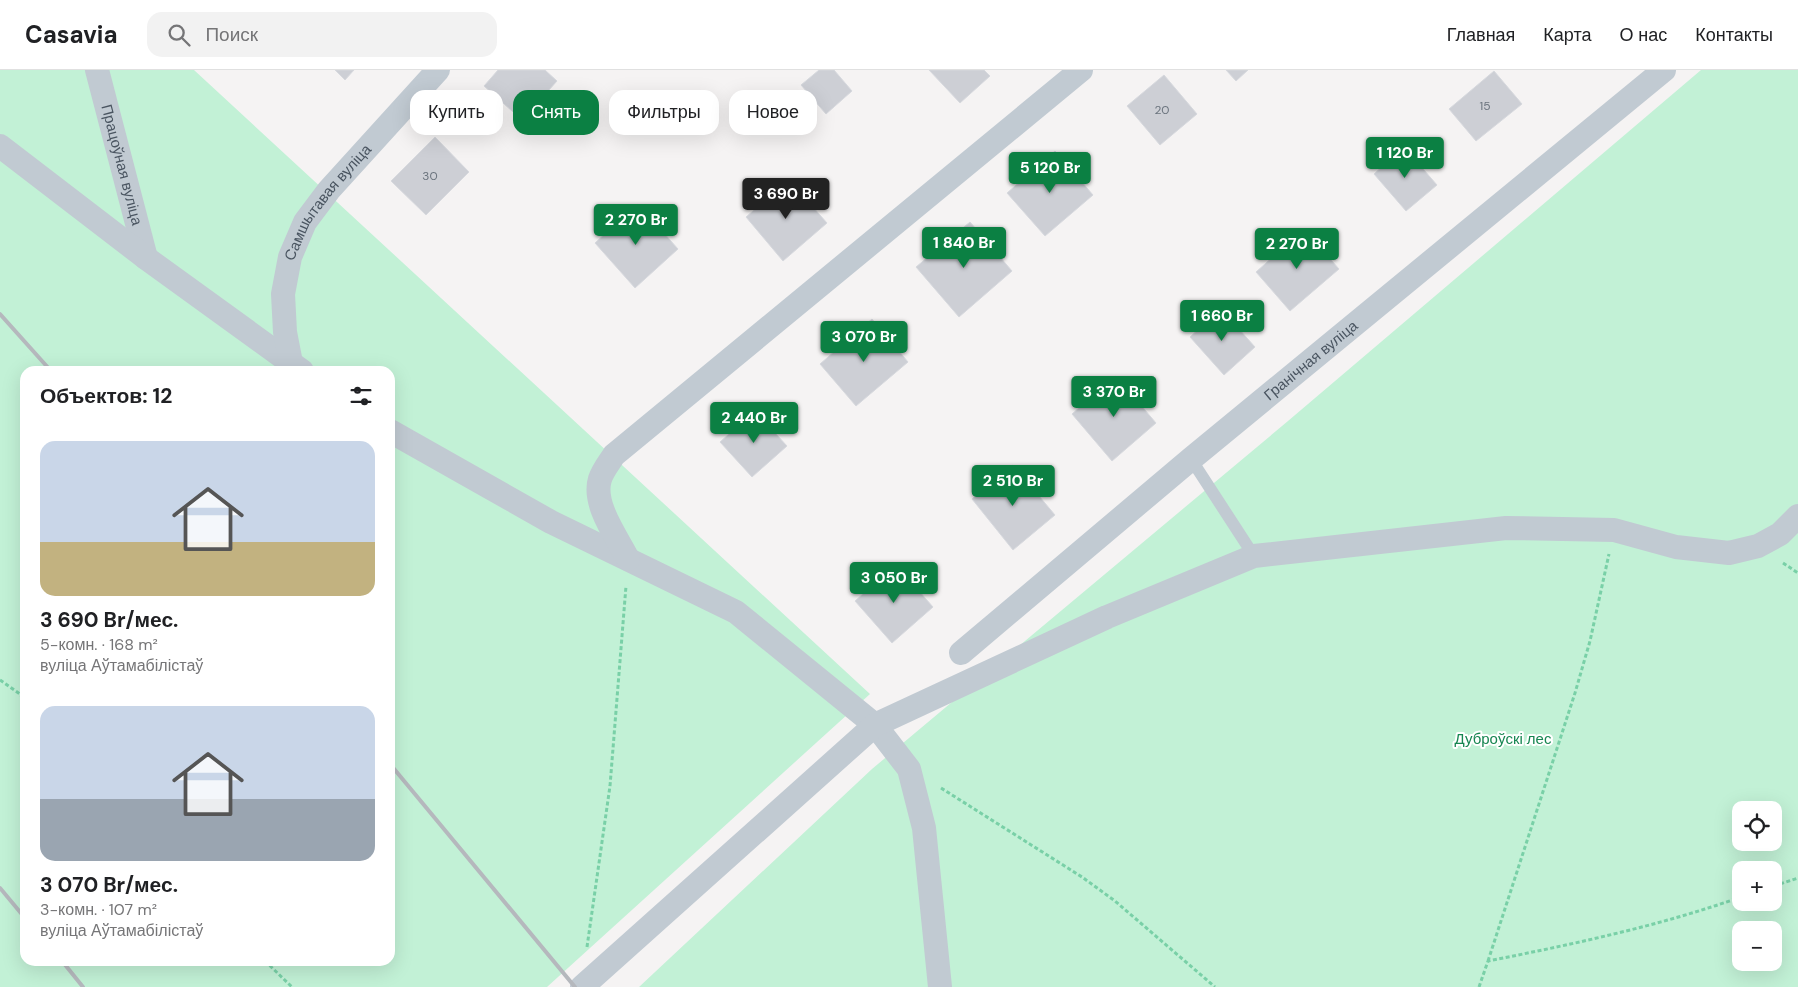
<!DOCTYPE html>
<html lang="ru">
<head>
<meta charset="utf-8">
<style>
	:root { --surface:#fff; --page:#f2f2f2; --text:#202124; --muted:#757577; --line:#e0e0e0; --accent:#0b8043 }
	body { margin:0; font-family:"DM Sans",sans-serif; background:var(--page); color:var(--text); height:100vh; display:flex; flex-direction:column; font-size:19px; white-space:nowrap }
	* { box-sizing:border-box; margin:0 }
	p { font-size:16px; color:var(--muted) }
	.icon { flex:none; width:28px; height:28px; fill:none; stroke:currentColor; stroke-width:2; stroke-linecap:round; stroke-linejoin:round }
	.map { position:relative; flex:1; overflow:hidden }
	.panel { position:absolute; left:20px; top:296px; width:375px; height:600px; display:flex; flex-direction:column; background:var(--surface); border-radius:15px; box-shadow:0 5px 20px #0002 }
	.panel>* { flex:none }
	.hud { position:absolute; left:410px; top:20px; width:475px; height:45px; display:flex; gap:10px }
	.buttons { position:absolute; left:1732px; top:731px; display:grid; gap:10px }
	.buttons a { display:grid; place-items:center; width:50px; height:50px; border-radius:10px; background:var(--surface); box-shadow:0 5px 20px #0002; font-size:25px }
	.price { position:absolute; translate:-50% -42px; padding:0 11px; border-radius:5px; background:var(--accent); color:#fff; font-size:16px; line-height:32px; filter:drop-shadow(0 1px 2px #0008) }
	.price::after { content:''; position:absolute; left:50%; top:30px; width:15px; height:11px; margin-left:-8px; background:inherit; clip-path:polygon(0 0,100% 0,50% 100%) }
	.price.active { background:#222; color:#fff }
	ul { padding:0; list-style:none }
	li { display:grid; align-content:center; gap:10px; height:265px; padding:0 20px }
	li span { display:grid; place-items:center; height:155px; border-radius:15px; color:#555 }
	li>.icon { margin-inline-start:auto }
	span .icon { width:90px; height:90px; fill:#fffc; stroke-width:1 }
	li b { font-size:21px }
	h2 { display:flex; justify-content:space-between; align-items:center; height:60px; padding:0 20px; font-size:21px }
	.chip { padding:0 18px; border-radius:15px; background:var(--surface); box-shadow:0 5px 20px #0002; font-size:18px; line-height:45px }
	.chip.active { background:var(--accent); color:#fff }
	header { display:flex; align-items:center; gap:30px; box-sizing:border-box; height:70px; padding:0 25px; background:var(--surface); border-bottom:1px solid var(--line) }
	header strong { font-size:24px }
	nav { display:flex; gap:28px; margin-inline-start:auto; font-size:18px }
	.search { width:350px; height:45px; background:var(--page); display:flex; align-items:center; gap:12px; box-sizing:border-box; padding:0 18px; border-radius:15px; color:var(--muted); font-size:19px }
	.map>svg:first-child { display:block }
	.green { fill:#c2f1d6; fill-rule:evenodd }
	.building { fill:#cdcfd5; stroke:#d7d9de }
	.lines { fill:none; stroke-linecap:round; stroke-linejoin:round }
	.path { stroke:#79d0a7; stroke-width:3; stroke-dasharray:4 2.5; stroke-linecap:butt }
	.lane { stroke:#c1cad2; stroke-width:12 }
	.street { stroke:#c1cad2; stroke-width:24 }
	.rail { stroke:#b5b8bd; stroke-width:4 }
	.labels { text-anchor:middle; stroke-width:4; stroke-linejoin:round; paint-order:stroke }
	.number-label { font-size:12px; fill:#6b747e }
	.street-label { font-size:15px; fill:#4a5561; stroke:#fff }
	.park-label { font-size:15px; fill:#168651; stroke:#fff }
</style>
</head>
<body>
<header>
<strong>Casavia</strong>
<div class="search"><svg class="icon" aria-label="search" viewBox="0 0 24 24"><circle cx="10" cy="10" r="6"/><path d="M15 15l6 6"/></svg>Поиск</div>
<nav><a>Главная</a><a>Карта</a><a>О нас</a><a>Контакты</a></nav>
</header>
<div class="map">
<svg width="1798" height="917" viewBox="0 0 1798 917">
	<rect width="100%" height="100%" fill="#f5f3f3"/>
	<!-- green -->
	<path class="green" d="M0,0H194L870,624L547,917H0ZM25,301H390V891H25Z
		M1701,0H1798V917H639L872,699L1288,351ZM1741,740H1774V772H1741ZM1741,800H1774V832H1741ZM1741,860H1774V892H1741Z"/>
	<!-- building -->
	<path class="building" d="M335,0H354L345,10Z
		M498,0H545L557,11L522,50L484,16Z
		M819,0H834L852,21L826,44L801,15Z
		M929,0H984L990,6L960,33Z
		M1226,0H1248L1236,11Z
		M1494,1L1522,34L1476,71L1449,39Z
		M1164,5L1197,44L1160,75L1127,36Z
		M435,67L469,102L426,145L391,111Z
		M1404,77L1437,115L1406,141L1374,104Z
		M1055,81L1093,125L1045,166L1007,123Z
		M789,110L827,153L783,191L746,147Z
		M638,134L678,179L635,218L595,173Z
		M970,152L1012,201L959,247L916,197Z
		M1304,159L1339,199L1290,241L1256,202Z
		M1221,239L1255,277L1224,305L1190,267Z
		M872,249L908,292L856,336L820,294Z
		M1116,306L1156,353L1112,391L1072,344Z
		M755,341L787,376L752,407L720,372Z
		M1013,395L1055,445L1013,480L972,429Z
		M896,495L933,537L892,573L855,531Z"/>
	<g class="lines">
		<!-- path -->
		<path class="path" d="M1783,493L1798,503
			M0,610L20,624L25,631
			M941,718L1082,807L1115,831L1215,917
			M1774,816L1798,808
			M587,877L610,716L626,516
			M265,891L292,917
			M1488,891L1575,623L1590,571L1609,484
			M1479,917L1488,891C1574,874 1659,856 1741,827"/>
		<!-- lane -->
		<path class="lane" d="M1191,389L1254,486"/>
		<!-- street -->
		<g class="street">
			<path id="s1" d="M97,0L146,188"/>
			<path d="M0,76L146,188L302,301"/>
			<path id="s2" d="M291,293L285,262L283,224L290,187L305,152L329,120L438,0"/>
			<path d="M390,361L551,452L736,542L875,655L909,699L924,758L940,917"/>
			<path d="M628,489C617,467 592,434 600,409C603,400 609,393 614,385L1081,0"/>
			<path id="s3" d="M961,583L1191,389L1664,0"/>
			<path d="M582,917L875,655L1107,547L1254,486L1506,458L1614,460L1676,477L1729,483L1758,476L1780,464L1798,446"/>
		</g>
		<!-- rail -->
		<path class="rail" d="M0,244L51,301
			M390,694L575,917
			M0,818L25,848
			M62,891L83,917"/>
	</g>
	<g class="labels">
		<!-- number labels -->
		<g class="number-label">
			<text x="1485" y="40">15</text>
			<text x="1162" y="44">20</text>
			<text x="430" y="110">30</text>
		</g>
		<!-- street labels -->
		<g class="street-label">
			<text dy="5" stroke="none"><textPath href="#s1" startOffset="98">Працоўная вуліца</textPath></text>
			<text dy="5" stroke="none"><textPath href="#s2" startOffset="174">Самшытавая вуліца</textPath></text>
			<text dy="5" stroke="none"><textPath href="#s3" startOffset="456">Гранічная вуліца</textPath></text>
		</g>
		<!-- park labels -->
		<g class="park-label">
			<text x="1503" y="674">Дуброўскі лес</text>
		</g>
	</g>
</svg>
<div class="buttons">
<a><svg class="icon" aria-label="locate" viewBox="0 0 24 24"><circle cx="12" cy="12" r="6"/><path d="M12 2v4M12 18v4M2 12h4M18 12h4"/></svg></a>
<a>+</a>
<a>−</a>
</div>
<b class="price" style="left:1405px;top:109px">1 120 Br</b>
<b class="price" style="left:1050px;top:124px">5 120 Br</b>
<b class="price active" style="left:786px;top:150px">3 690 Br</b>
<b class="price" style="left:636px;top:176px">2 270 Br</b>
<b class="price" style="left:964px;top:199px">1 840 Br</b>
<b class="price" style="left:1297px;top:200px">2 270 Br</b>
<b class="price" style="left:1222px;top:272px">1 660 Br</b>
<b class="price" style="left:864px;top:293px">3 070 Br</b>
<b class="price" style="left:1114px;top:348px">3 370 Br</b>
<b class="price" style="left:754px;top:374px">2 440 Br</b>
<b class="price" style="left:1013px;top:437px">2 510 Br</b>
<b class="price" style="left:894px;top:534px">3 050 Br</b>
<div class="hud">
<a class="chip">Купить</a>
<a class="chip active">Снять</a>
<a class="chip">Фильтры</a>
<a class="chip">Новое</a>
</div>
<section class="panel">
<h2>Объектов: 12<svg class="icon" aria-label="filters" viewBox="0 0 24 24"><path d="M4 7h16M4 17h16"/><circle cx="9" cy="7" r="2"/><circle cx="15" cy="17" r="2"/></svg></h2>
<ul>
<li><span style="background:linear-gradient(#c9d6e8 65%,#c2b280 0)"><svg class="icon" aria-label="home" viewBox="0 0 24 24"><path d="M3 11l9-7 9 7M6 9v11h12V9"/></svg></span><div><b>3 690 Br/мес.</b><p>5-комн. · 168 m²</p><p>вуліца Аўтамабілістаў</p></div></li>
<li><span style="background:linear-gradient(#c9d6e8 60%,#9aa5b1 0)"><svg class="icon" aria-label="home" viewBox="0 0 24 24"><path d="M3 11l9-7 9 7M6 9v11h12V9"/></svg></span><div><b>3 070 Br/мес.</b><p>3-комн. · 107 m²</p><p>вуліца Аўтамабілістаў</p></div></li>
</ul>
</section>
</div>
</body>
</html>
